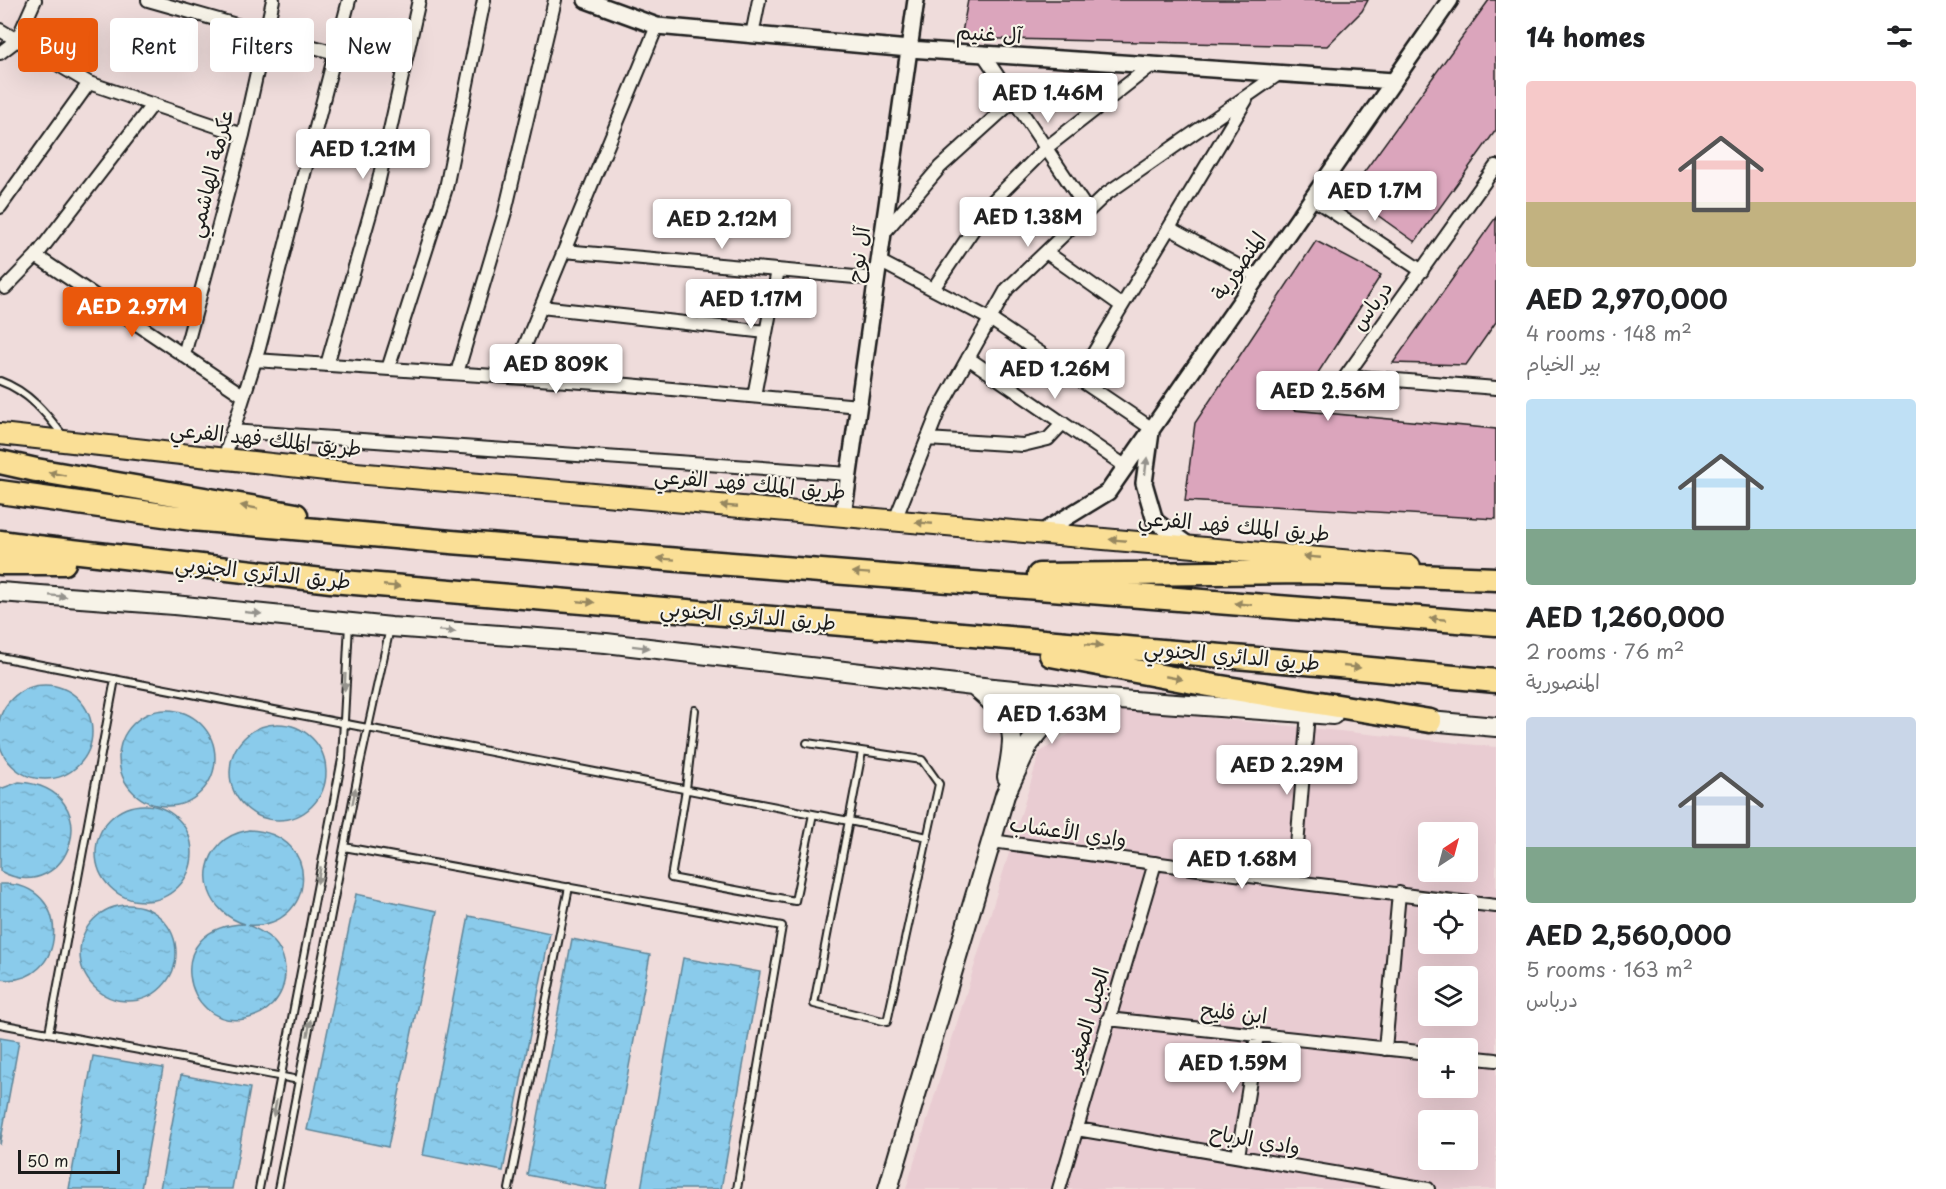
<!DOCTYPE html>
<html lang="en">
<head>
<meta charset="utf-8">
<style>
	:root { --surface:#fff; --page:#f2f2f2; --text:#202124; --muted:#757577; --accent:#ea580c }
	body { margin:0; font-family:"Playpen Sans","Playpen Sans Arabic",sans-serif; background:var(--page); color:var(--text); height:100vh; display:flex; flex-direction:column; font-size:22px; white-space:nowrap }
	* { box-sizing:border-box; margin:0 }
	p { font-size:20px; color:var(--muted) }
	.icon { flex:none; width:33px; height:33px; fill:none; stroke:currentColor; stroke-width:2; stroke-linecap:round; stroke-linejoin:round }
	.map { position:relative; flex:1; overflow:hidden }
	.side { display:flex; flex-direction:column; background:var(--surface); width:450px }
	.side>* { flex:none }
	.top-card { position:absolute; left:18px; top:18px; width:570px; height:54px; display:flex; gap:12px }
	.needle { width:39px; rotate:36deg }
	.tools { position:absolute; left:1418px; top:822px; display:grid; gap:12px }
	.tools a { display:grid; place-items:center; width:60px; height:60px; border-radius:6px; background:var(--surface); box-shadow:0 6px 24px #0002; font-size:30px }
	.scale { position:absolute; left:18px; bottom:15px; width:102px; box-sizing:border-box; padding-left:6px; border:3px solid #1c1c1c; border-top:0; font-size:16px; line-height:21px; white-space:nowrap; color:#1c1c1c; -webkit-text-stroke:4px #f7f3e8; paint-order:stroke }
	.price { position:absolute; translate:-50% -51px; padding:0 14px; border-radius:6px; background:#fff; color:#222; font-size:20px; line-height:39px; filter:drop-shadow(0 2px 3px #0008) }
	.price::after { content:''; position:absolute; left:50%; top:36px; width:18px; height:14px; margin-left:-9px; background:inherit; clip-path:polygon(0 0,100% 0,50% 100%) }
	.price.active { background:var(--accent); color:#fff }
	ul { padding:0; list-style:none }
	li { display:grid; align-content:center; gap:12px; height:318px; padding:0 30px }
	li span { display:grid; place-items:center; height:186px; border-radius:6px; color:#555 }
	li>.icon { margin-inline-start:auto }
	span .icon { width:108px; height:108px; fill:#fffc; stroke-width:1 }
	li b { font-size:26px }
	h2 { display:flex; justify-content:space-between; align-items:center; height:72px; padding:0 30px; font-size:26px }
	.chip { padding:0 21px; border-radius:6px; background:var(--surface); box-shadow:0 6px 24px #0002; font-size:21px; line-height:54px }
	.chip.active { background:var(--accent); color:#fff }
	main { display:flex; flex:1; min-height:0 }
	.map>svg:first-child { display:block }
	.built { fill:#e9ccd2; fill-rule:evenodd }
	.water { fill:url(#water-ripples); stroke:#5e8598; stroke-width:1.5 }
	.building { fill:#dba5bc; stroke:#1c1c1c; stroke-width:1.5 }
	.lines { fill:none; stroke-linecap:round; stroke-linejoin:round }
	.service-casing { stroke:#1c1c1c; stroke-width:10 }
	.minor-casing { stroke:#1c1c1c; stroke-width:16 }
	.tertiary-casing { stroke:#1c1c1c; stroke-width:20 }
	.secondary-casing { stroke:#1c1c1c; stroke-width:22 }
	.primary-casing { stroke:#1c1c1c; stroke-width:24 }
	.motorway-casing { stroke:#1c1c1c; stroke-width:27 }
	.service { stroke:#f7f3e8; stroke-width:6 }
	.minor { stroke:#f7f3e8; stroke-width:12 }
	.tertiary { stroke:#f7f3e8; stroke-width:15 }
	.secondary { stroke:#f7f3e8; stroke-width:18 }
	.primary { stroke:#fadf96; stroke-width:20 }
	.motorway { stroke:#fadf96; stroke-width:22 }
	.oneway { fill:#94928c }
	.oneway2 { fill:#96875f }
	.labels { text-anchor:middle; stroke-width:4.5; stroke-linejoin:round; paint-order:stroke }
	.street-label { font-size:21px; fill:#1c1c1c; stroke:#f7f3e8 }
</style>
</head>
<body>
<main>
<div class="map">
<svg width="1496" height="1189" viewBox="0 0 1496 1189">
	<defs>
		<pattern id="water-ripples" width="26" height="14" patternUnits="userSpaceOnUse" patternTransform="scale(1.5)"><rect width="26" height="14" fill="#8acbeb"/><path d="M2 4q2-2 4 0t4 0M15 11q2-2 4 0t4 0" fill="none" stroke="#76aec9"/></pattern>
	</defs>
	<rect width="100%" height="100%" fill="#efdcdb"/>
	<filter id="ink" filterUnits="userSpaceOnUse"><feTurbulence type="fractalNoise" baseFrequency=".0167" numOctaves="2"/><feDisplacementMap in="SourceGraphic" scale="12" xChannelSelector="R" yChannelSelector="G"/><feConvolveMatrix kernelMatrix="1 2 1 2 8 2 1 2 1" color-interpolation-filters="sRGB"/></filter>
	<g filter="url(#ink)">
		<!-- built -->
		<path class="built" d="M1112,708L1496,747V1189H906L1040,752ZM1428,832H1467V872H1428ZM1428,904H1467V944H1428ZM1428,976H1467V1016H1428ZM1428,1048H1467V1088H1428ZM1428,1120H1467V1160H1428Z"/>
		<!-- water -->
		<path class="water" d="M-2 732a47 47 0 1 1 94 0a47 47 0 1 1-94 0Z
			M119 758a48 48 0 1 1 96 0a48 48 0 1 1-96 0Z
			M230 772a48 48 0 1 1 96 0a48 48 0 1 1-96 0Z
			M19,782C110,788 70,909 0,871V789Z
			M96 853a48 48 0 1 1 96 0a48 48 0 1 1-96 0Z
			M249,830C325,833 316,930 248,925C256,929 264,932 271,939C290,956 289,987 272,1005C264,1013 255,1017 244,1019C184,1030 160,925 245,924C210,914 193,873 220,844C228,835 239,832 249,830Z
			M0,884C75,880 68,989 0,979Z
			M356,894L437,911L388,1147L307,1130Z
			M80 953a48 48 0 1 1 96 0a48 48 0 1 1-96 0Z
			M469,916L550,933L503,1171L423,1155Z
			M572,939L650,955L606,1189H597L527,1175Z
			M683,958L760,972L721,1189H641Z
			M0,1038L19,1041L0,1145Z
			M93,1056L163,1068L141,1189H69Z
			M181,1075L250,1088L232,1189H160Z"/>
		<!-- building -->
		<path class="building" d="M968,0H1368L1362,11L1327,46L961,38Z
			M1489,0H1496V130L1415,242L1348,194Z
			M1496,217V322L1466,365L1393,363Z
			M1316,241L1381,275L1294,410L1496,429V519L1185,501L1195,423Z"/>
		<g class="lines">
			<defs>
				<path id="service" d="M0,381C28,391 47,414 64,437
					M0,657L849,821L928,837
					M695,710L686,789L671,878L795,901L813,814
					M807,743L922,760L939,784L887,1022L814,1004L862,752
					M344,847L782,926L737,1189
					M0,1024L299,1080
					M49,1033L115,679
					M259,1189L342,759L349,624
					M278,1189L360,764L390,628
					M509,1189L569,887"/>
				<path id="minor" d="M148,0L335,53
					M0,30L89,83L243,135
					M752,35L759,0
					M0,53L17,40L35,0
					M983,54L1088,211
					M1496,166L1346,376L1496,388
					M1312,198L1422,271
					M0,207L89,83
					M1169,228L1257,276
					M883,234L940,167L1014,100
					M564,251L877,279
					M1046,252L1122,306
					M36,256L244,396
					M879,261L990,319L1151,428
					M5,288L36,256L153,104
					M933,289L991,203L1046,148L1152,65
					M541,307L766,332
					M184,355L243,135L273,0
					M968,358L1125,466
					M255,360L628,385L859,406
					M327,365L376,193L419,0
					M388,369L446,188L484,0
					M457,373L505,212L555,0
					M512,377L657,26
					M1078,379L1246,100
					M754,396L778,270
					M232,431L849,474
					M927,439L1023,445L1048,439L1063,423
					M224,459L259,348L349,0
					M895,520L939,410L1007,289L1106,194L1280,73
					M992,841L1294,882L1496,906
					M1294,882L1308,713
					M1108,1019L1428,1053
					M1385,1049L1399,893
					M1467,1057L1496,1060
					M1077,1129L1428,1189
					M1238,1156L1257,1035
					M1059,1189L1155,863"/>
				<path id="tertiary" d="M586,0L657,26L909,49L1394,81
					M1151,432L1144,483L1155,521L1191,547
					M843,516L916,0
					M1041,533L1108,492L1450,0"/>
				<path id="secondary" d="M0,592L174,605L391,627L606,643L973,686L1105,699L1333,715
					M973,686C988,698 1012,718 1012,739C1012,752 1009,765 1007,777
					M1418,720L1496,727
					M888,1189L1005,795L1029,744L1042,728L1073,702L1088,700"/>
				<path id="primary" d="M0,434L344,472L1410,566"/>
				<path id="motorway" d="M0,462L36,470L296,515
					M0,492L192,519L451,542L1496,624
					M0,542L37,547L331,581L1318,664L1496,681
					M0,563H64
					M1039,575L1309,572L1496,579
					M1051,655L1209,685L1430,721"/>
			</defs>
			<!-- service casing -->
			<use href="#service" class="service-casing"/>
			<!-- minor casing -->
			<use href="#minor" class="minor-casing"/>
			<!-- tertiary casing -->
			<use href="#tertiary" class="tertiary-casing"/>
			<!-- secondary casing -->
			<use href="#secondary" class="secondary-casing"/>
			<!-- primary casing -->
			<use href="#primary" class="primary-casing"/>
			<!-- motorway casing -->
			<use href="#motorway" class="motorway-casing"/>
			<!-- service -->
			<use href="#service" class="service"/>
			<!-- minor -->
			<use href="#minor" class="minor"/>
			<!-- tertiary -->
			<use href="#tertiary" class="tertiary"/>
			<!-- secondary -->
			<use href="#secondary" class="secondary"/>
			<!-- primary -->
			<use href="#primary" class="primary"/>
			<!-- motorway -->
			<use href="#motorway" class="motorway"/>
		</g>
		<!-- one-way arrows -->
		<defs><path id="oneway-solid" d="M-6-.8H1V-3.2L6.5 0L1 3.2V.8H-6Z" transform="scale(1.5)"/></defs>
		<g class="oneway">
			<use href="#oneway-solid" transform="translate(1146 466) rotate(-83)"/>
			<use href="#oneway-solid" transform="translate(58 596) rotate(4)"/>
			<use href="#oneway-solid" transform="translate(253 613) rotate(6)"/>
			<use href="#oneway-solid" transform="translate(447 631) rotate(4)"/>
			<use href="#oneway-solid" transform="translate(641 647) rotate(7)"/>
			<use href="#oneway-solid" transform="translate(345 682) rotate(93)"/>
			<use href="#oneway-solid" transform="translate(354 796) rotate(-79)"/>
			<use href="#oneway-solid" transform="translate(319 875) rotate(101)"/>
			<use href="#oneway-solid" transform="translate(309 1028) rotate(-79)"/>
			<use href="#oneway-solid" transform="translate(275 1108) rotate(101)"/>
		</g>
		<g class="oneway2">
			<use href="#oneway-solid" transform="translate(57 474) rotate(-170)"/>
			<use href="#oneway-solid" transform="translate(729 506) rotate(-175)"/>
			<use href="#oneway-solid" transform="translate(249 507) rotate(-170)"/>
			<use href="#oneway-solid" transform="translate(924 523) rotate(-175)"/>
			<use href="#oneway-solid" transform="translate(1118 540) rotate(-175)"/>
			<use href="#oneway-solid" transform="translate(1312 557) rotate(-175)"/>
			<use href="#oneway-solid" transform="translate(666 559) rotate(-176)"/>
			<use href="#oneway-solid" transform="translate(861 573) rotate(-176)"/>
			<use href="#oneway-solid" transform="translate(392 586) rotate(5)"/>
			<use href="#oneway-solid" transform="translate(586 602) rotate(5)"/>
			<use href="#oneway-solid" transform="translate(1243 604) rotate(-175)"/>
			<use href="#oneway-solid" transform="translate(1438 619) rotate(-175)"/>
			<use href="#oneway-solid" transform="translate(1094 645) rotate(5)"/>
			<use href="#oneway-solid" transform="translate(1352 667) rotate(6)"/>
			<use href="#oneway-solid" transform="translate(1174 678) rotate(11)"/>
		</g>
	</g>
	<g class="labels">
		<!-- street labels -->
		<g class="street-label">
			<text transform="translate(989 34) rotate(4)" y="7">آل غنيم</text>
			<text transform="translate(211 173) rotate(-76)" y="7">عكرمة الهاشمي</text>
			<text transform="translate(859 255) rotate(-82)" y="7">آل نوح</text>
			<text transform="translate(1239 266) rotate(-55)" y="7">المنصورية</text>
			<text transform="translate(1372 306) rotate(-55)" y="7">درباس</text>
			<text transform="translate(266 439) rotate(6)" y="7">طريق الملك فهد الفرعي</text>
			<text transform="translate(750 484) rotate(5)" y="7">طريق الملك فهد الفرعي</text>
			<text transform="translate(1234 526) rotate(5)" y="7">طريق الملك فهد الفرعي</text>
			<text transform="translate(263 573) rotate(6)" y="7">طريق الدائري الجنوبي</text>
			<text transform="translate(748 616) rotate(5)" y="7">طريق الدائري الجنوبي</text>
			<text transform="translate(1232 656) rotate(5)" y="7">طريق الدائري الجنوبي</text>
			<text transform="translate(1068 832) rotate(8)" y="7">وادي الأعشاب</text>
			<text transform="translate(1234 1013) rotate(6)" y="7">ابن فليح</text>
			<text transform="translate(1088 1020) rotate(-74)" y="7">الجبل الصغير</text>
			<text transform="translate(1255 1140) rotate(10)" y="7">وادي الرباح</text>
		</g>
	</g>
</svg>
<div class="tools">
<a><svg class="needle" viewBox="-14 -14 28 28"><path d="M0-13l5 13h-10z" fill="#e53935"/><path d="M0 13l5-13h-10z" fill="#757577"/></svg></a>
<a><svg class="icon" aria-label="locate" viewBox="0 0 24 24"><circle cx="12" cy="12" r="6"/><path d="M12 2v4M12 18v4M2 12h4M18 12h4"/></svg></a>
<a><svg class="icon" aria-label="layers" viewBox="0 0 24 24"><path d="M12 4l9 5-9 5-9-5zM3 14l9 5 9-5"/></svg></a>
<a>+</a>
<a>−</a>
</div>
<div class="scale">50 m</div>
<b class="price" style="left:1048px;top:124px">AED 1.46M</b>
<b class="price" style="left:363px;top:180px">AED 1.21M</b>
<b class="price" style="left:1375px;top:222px">AED 1.7M</b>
<b class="price" style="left:1028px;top:248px">AED 1.38M</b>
<b class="price" style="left:722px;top:250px">AED 2.12M</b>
<b class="price" style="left:751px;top:330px">AED 1.17M</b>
<b class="price active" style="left:132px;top:338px">AED 2.97M</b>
<b class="price" style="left:556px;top:395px">AED 809K</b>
<b class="price" style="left:1055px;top:400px">AED 1.26M</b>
<b class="price" style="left:1328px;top:422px">AED 2.56M</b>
<b class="price" style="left:1052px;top:745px">AED 1.63M</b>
<b class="price" style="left:1287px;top:796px">AED 2.29M</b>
<b class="price" style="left:1242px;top:890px">AED 1.68M</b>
<b class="price" style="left:1233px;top:1094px">AED 1.59M</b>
<div class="top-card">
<a class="chip active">Buy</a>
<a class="chip">Rent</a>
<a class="chip">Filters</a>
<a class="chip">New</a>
</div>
</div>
<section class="side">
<h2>14 homes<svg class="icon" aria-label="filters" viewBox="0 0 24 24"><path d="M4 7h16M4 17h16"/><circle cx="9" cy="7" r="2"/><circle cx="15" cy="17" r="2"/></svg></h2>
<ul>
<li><span style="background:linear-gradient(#f6c9c9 65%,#c2b280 0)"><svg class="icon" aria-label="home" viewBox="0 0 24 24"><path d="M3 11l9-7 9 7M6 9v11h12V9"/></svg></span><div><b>AED 2,970,000</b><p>4 rooms · 148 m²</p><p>بير الخيام</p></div></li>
<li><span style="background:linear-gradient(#bfe0f5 70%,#7fa58c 0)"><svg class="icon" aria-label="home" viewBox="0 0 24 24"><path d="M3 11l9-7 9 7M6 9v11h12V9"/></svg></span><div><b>AED 1,260,000</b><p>2 rooms · 76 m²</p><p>المنصورية</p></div></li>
<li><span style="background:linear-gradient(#c9d6e8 70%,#7fa58c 0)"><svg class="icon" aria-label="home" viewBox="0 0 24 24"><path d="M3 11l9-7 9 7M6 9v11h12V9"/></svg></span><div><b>AED 2,560,000</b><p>5 rooms · 163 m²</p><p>درباس</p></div></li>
</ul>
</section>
</main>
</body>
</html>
